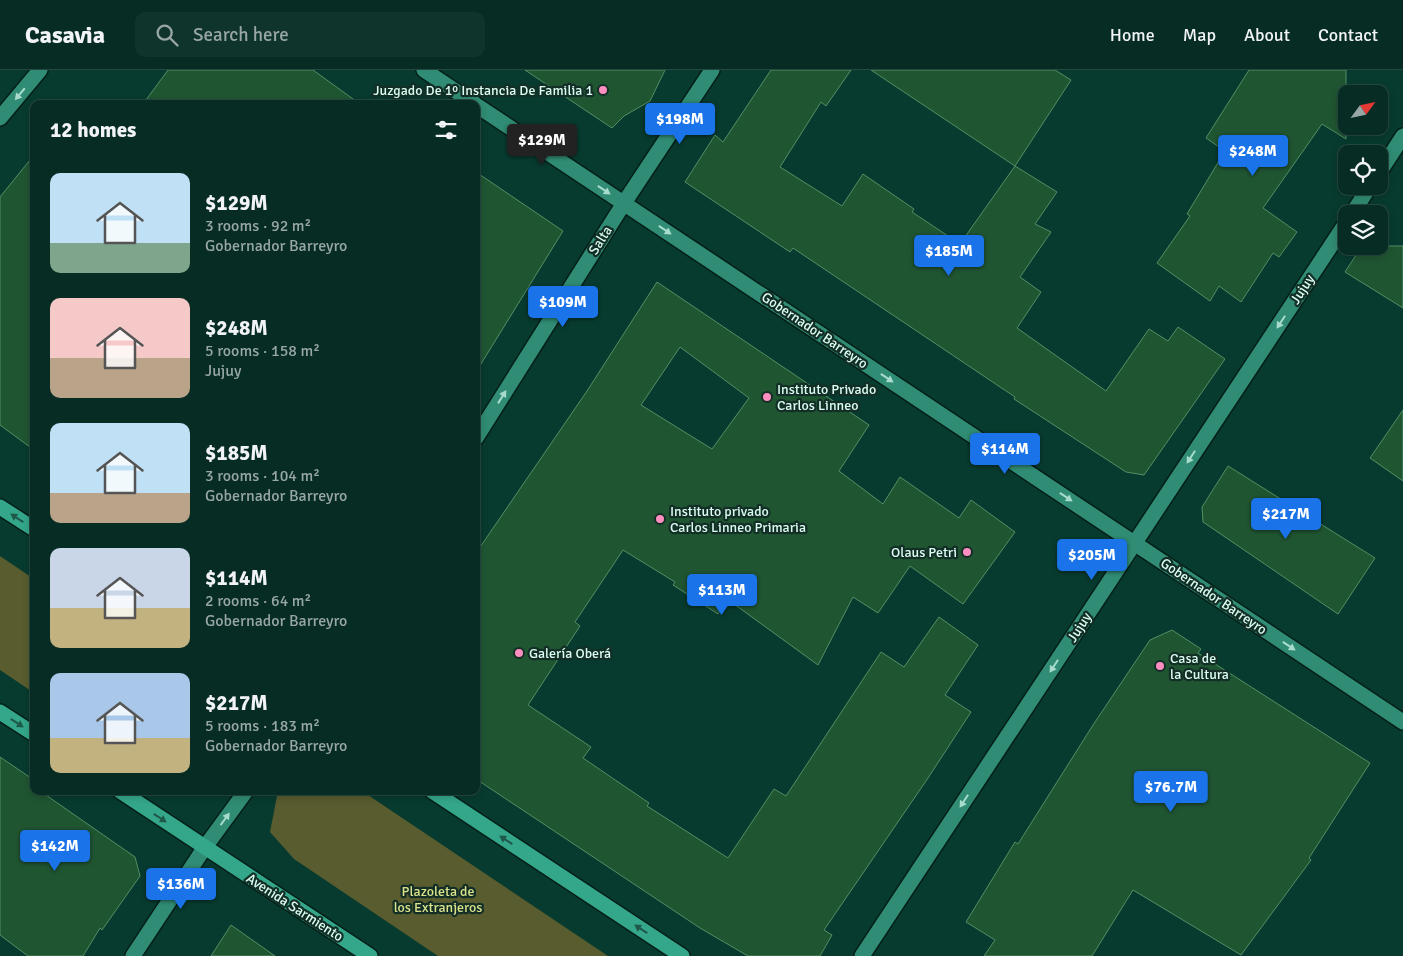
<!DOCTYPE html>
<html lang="en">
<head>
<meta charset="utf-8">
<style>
	:root { --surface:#062c23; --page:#0f342b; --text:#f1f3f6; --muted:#98a7a6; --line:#274841; --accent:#1a73e8 }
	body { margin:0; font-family:Signika,sans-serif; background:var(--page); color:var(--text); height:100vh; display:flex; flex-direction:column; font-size:19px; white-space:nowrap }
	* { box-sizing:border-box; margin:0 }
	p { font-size:16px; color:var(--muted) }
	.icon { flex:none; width:28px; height:28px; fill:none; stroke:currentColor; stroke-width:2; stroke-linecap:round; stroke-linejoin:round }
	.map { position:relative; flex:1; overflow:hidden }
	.sheet { position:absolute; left:30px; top:30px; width:450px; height:695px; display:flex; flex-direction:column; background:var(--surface); border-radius:10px; box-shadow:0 2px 8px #0003,0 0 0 1px var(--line) }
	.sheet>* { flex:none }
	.needle { width:32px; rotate:57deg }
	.controls { position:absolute; left:1338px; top:15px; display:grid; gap:10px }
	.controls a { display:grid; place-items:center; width:50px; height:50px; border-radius:10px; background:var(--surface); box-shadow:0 2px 8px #0003,0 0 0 1px var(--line); font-size:25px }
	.price { position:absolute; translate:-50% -42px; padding:0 11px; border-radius:5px; background:var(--accent); color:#fff; font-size:16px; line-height:32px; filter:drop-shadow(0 1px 2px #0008) }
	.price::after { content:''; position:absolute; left:50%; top:30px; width:15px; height:11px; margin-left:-8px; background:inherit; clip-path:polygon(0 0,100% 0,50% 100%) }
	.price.on { background:#222; color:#fff }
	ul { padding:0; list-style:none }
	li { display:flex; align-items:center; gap:15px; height:125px; padding:0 20px }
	li span { display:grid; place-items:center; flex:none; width:140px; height:100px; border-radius:10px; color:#555 }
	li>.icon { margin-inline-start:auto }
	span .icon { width:60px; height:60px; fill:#fffc; stroke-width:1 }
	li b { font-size:21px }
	h2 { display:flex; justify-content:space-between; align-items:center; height:60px; padding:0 20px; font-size:21px }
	header { display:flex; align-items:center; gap:30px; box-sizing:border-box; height:70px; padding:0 25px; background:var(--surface); border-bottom:1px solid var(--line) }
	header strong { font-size:24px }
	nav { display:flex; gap:28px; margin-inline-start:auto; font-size:18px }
	.search { width:350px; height:45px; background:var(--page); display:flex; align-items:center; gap:12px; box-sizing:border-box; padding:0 18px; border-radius:10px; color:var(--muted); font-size:19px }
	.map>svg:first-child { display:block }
	.green { fill:#585c2e }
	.building { fill:#205532; stroke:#519064; fill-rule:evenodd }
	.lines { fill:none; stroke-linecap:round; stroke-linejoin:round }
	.street-casing { stroke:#031f18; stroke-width:18 }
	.primary-casing { stroke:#031f18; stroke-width:18 }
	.street { stroke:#308c74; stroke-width:15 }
	.primary { stroke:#34a78a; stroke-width:15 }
	.oneway { fill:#a8dbcc }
	.oneway2 { fill:#1e5849 }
	.poi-dot { fill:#fd8ec0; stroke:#122e26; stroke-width:2 }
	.labels { text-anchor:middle; stroke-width:4.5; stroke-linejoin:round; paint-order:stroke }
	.poi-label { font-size:14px; fill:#dcfdf1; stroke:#122e26; text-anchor:start }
	.street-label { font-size:14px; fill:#dcfdf1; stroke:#122e26 }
	.park-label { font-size:14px; fill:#dbe28a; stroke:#122e26 }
</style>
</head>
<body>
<header>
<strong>Casavia</strong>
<div class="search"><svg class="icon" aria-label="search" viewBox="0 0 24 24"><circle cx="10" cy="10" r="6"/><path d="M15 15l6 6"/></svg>Search here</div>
<nav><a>Home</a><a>Map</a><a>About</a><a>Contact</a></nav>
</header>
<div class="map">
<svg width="1403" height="886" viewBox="0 0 1403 886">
	<rect width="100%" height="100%" fill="#083b2f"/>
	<!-- green -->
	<path class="green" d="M0,486L34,509V623L0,600Z
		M285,721H362L608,886H438L294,789L270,762L277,726Z"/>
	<!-- building -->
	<path class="building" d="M168,0H313L360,34H143Z
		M525,0H665L650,31L624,46L612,58Z
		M771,0H851L826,36L821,32L780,97L842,136L863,104L914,139L912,142L960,174L1015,96L1057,122L1035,154L1051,162L1020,207L1041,222L1017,258L1106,321L1149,259L1168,271L1178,257L1225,289L1144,405L1126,402L1014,329L1015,327L793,178L790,182L685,112L715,65L723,72Z
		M871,0H1055L1071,10L1015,96Z
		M1249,0H1346V69L1322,54L1263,138L1297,162L1279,187L1273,183L1241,232L1219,216L1210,231L1157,193L1190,146L1187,144L1225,81L1206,68Z
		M34,85V380L0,355V127Z
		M476,102L563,161L476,302Z
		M1362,176H1403V238L1345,202Z
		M657,212L869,355L839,401L883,434L900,407L959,448L971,430L1015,462L963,534L910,496L878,543L853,527L818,595L727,529L718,544L673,515L675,512L623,480L575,552L580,556L528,635L591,677L583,688L649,733L647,736L728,788L774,719L786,726L881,582L904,597L939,547L978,575L945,625L971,642L928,708L824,860L832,865L820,886H748L700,858L476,709V483L587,321ZM680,277L749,328L712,379L641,335Z
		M1403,340V411L1370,388Z
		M1228,396L1375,488L1338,544L1203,452L1202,437Z
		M1172,560L1201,579L1198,583L1370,693L1309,788L1311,790L1241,885L1133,820L1092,886H984L995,870L966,852L1015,772L1018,774L1093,655L1150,570Z
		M0,687L34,710V721H44L43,723L135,787L140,806L102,860L100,858L83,886H28L0,865Z
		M231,855L275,886H211Z"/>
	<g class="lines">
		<defs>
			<path id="street" d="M424,0L475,34
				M476,35L1403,652
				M0,48L40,0
				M1379,103L1403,66
				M1352,144L1370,116
				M476,368L624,133L712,0
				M133,886L205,777L246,721
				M862,886L1346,153"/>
			<path id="primary" d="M0,437L34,459
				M0,642L34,664
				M120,721L370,886
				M432,721L682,886"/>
		</defs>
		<!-- street casing -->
		<use href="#street" class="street-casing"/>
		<!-- primary casing -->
		<use href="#primary" class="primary-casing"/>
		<!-- street -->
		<use href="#street" class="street"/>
		<!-- primary -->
		<use href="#primary" class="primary"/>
	</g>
	<!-- one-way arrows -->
	<defs><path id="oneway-solid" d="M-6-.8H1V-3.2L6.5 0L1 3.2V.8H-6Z" transform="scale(1.25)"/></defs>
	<g class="oneway">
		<use href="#oneway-solid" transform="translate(20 24) rotate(130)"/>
		<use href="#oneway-solid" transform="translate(604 120) rotate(34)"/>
		<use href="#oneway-solid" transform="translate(665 160) rotate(34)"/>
		<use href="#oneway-solid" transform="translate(1281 252) rotate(123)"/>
		<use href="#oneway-solid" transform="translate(887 308) rotate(34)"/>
		<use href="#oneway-solid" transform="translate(502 327) rotate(-58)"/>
		<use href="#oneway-solid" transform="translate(1191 387) rotate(123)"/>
		<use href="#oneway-solid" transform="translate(1066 427) rotate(34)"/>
		<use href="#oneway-solid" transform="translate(1289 576) rotate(34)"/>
		<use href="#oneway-solid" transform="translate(1054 596) rotate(123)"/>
		<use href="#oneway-solid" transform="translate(964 731) rotate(123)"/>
		<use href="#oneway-solid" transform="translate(225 749) rotate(-54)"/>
	</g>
	<g class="oneway2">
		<use href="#oneway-solid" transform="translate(17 448) rotate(-147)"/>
		<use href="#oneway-solid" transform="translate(17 653) rotate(33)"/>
		<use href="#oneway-solid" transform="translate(160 748) rotate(33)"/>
		<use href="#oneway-solid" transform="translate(506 770) rotate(-147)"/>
		<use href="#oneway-solid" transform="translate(641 859) rotate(-147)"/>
	</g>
	<!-- markers -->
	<g class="poi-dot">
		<circle cx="603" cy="20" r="5"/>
		<circle cx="767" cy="327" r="5"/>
		<circle cx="660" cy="449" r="5"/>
		<circle cx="967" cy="482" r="5"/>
		<circle cx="519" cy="583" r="5"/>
		<circle cx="1160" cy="596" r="5"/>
	</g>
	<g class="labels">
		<!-- poi labels -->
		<g class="poi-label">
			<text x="593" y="25" text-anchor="end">Juzgado De 1º Instancia De Familia 1</text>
			<text x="777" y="324">Instituto Privado<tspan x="777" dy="16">Carlos Linneo</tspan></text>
			<text x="670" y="446">Instituto privado<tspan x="670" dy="16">Carlos Linneo Primaria</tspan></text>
			<text x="957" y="487" text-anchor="end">Olaus Petri</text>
			<text x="529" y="588">Galería Oberá</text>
			<text x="1170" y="593">Casa de<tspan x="1170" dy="16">la Cultura</tspan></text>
		</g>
		<!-- street labels -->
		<g class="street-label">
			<text transform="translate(600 170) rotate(-58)" y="5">Salta</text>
			<text transform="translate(1302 219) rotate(-57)" y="5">Jujuy</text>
			<text transform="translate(815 260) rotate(34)" y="5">Gobernador Barreyro</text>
			<text transform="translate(1214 526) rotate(34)" y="5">Gobernador Barreyro</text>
			<text transform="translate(1079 557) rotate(-57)" y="5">Jujuy</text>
			<text transform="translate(295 837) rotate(33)" y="5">Avenida Sarmiento</text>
		</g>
		<!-- park labels -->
		<g class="park-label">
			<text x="438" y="826">Plazoleta de<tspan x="438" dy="16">los Extranjeros</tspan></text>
		</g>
	</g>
</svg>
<div class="controls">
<a><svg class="needle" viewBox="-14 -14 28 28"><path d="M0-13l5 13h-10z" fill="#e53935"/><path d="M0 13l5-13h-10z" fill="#98a7a6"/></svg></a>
<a><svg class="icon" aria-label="locate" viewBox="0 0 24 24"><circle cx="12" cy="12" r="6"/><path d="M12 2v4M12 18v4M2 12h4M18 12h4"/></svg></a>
<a><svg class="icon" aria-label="layers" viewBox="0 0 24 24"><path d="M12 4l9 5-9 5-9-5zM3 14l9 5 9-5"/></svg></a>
</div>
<b class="price" style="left:680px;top:75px">$198M</b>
<b class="price on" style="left:542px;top:96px">$129M</b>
<b class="price" style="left:1253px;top:107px">$248M</b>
<b class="price" style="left:949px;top:207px">$185M</b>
<b class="price" style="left:563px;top:258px">$109M</b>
<b class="price" style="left:1005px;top:405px">$114M</b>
<b class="price" style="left:1286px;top:470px">$217M</b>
<b class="price" style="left:1092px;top:511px">$205M</b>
<b class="price" style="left:722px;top:546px">$113M</b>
<b class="price" style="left:1171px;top:743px">$76.7M</b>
<b class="price" style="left:55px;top:802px">$142M</b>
<b class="price" style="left:181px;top:840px">$136M</b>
<section class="sheet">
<h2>12 homes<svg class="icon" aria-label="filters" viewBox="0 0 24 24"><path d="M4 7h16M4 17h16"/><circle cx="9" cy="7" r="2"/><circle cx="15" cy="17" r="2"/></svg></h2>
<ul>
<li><span style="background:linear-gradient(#bfe0f5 70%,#7fa58c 0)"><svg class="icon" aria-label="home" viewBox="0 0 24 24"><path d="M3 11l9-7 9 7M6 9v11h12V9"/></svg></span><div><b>$129M</b><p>3 rooms · 92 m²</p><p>Gobernador Barreyro</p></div></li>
<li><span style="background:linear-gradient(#f6c9c9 60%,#b9a48a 0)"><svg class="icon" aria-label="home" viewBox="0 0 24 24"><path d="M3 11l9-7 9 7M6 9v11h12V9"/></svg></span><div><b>$248M</b><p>5 rooms · 158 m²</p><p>Jujuy</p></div></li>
<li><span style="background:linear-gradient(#bfe0f5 70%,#b9a48a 0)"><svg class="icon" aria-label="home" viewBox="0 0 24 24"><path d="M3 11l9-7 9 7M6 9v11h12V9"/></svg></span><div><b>$185M</b><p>3 rooms · 104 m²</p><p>Gobernador Barreyro</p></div></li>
<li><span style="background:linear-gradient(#c9d6e8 60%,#c2b280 0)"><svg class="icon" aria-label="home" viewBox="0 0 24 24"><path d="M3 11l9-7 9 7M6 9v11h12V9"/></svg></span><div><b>$114M</b><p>2 rooms · 64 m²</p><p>Gobernador Barreyro</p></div></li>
<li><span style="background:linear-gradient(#a9c7e8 65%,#c2b280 0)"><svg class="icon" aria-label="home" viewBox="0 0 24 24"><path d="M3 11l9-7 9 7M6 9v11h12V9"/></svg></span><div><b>$217M</b><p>5 rooms · 183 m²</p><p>Gobernador Barreyro</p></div></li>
</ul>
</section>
</div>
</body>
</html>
